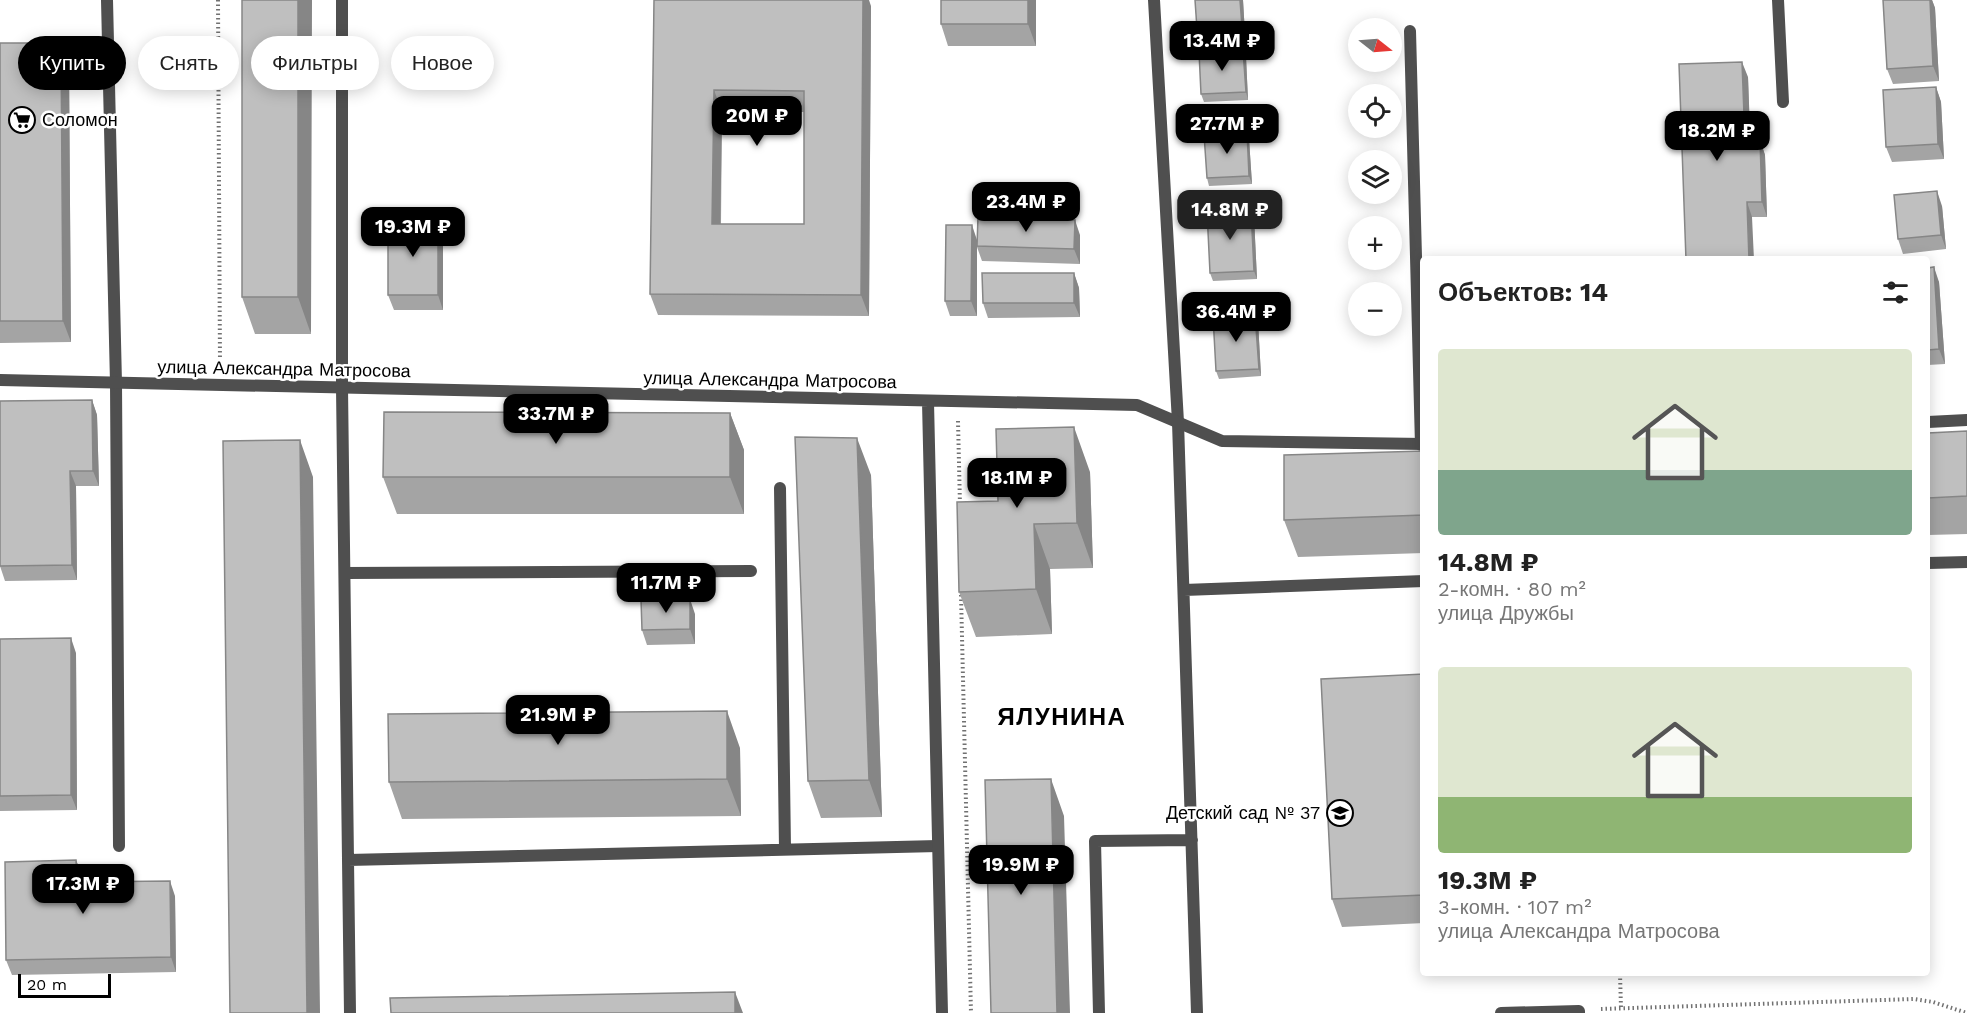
<!DOCTYPE html>
<html lang="ru">
<head>
<meta charset="utf-8">
<style>
	:root { --surface:#fff; --page:#f6f6f6; --text:#222; --muted:#767676; --accent:#000 }
	body { margin:0; font-family:"Work Sans",sans-serif; background:var(--page); color:var(--text); height:100vh; display:flex; flex-direction:column; font-size:22px; white-space:nowrap }
	* { box-sizing:border-box; margin:0 }
	p { font-size:20px; color:var(--muted) }
	.icon { flex:none; width:33px; height:33px; fill:none; stroke:currentColor; stroke-width:2; stroke-linecap:round; stroke-linejoin:round }
	.map { position:relative; flex:1; overflow:hidden }
	.drawer { position:absolute; left:1420px; top:256px; width:510px; height:720px; display:flex; flex-direction:column; background:var(--surface); border-radius:6px; box-shadow:0 3px 15px #0003 }
	.drawer>* { flex:none }
	.hud { position:absolute; left:18px; top:36px; width:570px; height:54px; display:flex; gap:12px }
	.needle { width:39px; rotate:107deg }
	.buttons { position:absolute; left:1348px; top:18px; display:grid; gap:12px }
	.buttons a { display:grid; place-items:center; width:54px; height:54px; border-radius:50%; background:var(--surface); box-shadow:0 3px 15px #0003; font-size:30px }
	.scale { position:absolute; left:18px; bottom:15px; width:93px; box-sizing:border-box; padding-left:6px; border:3px solid #000; border-top:0; font-size:16px; line-height:21px; white-space:nowrap; color:#000; -webkit-text-stroke:4px #fff; paint-order:stroke }
	.price { position:absolute; translate:-50% -51px; padding:0 14px; border-radius:12px; background:var(--accent); color:#fff; font-size:20px; line-height:39px; filter:drop-shadow(0 2px 3px #0008) }
	.price::after { content:''; position:absolute; left:50%; top:36px; width:18px; height:14px; margin-left:-9px; background:inherit; clip-path:polygon(0 0,100% 0,50% 100%) }
	.price.on { background:#222; color:#fff }
	ul { padding:0; list-style:none }
	li { display:grid; align-content:center; gap:12px; height:318px; padding:0 18px }
	li span { display:grid; place-items:center; height:186px; border-radius:6px; color:#555 }
	li>.icon { margin-inline-start:auto }
	span .icon { width:108px; height:108px; fill:#fffc; stroke-width:1 }
	li b { font-size:26px }
	h2 { display:flex; justify-content:space-between; align-items:center; height:72px; padding:0 18px; font-size:26px }
	.chip { padding:0 21px; border-radius:27px; background:var(--surface); box-shadow:0 3px 15px #0003; font-size:21px; line-height:54px }
	.chip.on { background:var(--accent); color:#fff }
	.map>svg:first-child { display:block }
	.lines { fill:none; stroke-linecap:round; stroke-linejoin:round }
	.path { stroke:#717171; stroke-width:4; stroke-dasharray:1.5 3; stroke-linecap:butt }
	.service { stroke:#4f4f4f; stroke-width:12 }
	.minor { stroke:#4f4f4f; stroke-width:12 }
	.tertiary { stroke:#4f4f4f; stroke-width:12 }
	.wall { fill:#a4a4a4; fill-rule:evenodd }
	.shaded-wall { fill:#868686 }
	.building { fill:#bfbfbf; stroke:#868686; stroke-width:1.5; fill-rule:evenodd }
	.labels { text-anchor:middle; stroke-width:5; stroke-linejoin:round; paint-order:stroke }
	.poi-label { font-size:18px; fill:#000; stroke:#fff; text-anchor:start }
	.street-label { font-size:18px; fill:#000; stroke:#fff }
	.district-label { font-size:24px; font-weight:bold; letter-spacing:1.5px; fill:#000; stroke:#fff }
</style>
</head>
<body>
<div class="map">
<svg width="1967" height="1013" viewBox="0 0 1967 1013">
	<rect width="100%" height="100%" fill="#fff"/>
	<g class="lines">
		<!-- path -->
		<path class="path" d="M218,0L220,365
			M958,421L960,506
			M961,595L971,1013
			M1620,974L1621,1008
			M1601,1009L1914,999L1933,1002L1967,1013"/>
		<!-- service -->
		<path class="service" d="M107,0L116,383L119,846
			M342,0V388L348,860L938,846
			M1778,0L1783,102
			M1410,31L1421,445
			M1178,422L1197,1013
			M780,488L785,849
			M1928,563L1967,562
			M345,573L751,571
			M1184,590L1424,581
			M348,860L350,1013
			M1099,1013L1095,841L1192,840
			M1501,1013L1579,1011V1013"/>
		<!-- minor -->
		<path class="minor" d="M1154,0L1178,422"/>
		<!-- tertiary -->
		<path class="tertiary" d="M0,380L1137,405L1222,441L1424,444
			M928,402L942,1013
			M1928,422L1967,420"/>
	</g>
	<!-- wall -->
	<path class="wall" d="M242,0L311,334H255L242,297Z
		M654,0L871,6L869,316L658,315L650,294ZM722,112H804V224H721Z
		M941,0H1036V46H948L941,24Z
		M1195,0H1243L1245,34L1200,37L1197,29Z
		M1883,0H1932L1935,8L1939,81L1893,84L1887,69Z
		M0,43L69,65L71,342L0,343Z
		M1246,57L1248,100L1204,102L1201,94Z
		M1748,77L1750,141L1760,140L1765,155L1767,217H1752L1686,260Z
		M1936,87L1941,102L1944,159L1892,162L1886,147Z
		M1247,131L1249,139L1252,184L1209,186L1207,178Z
		M1942,206L1946,249L1903,254L1898,239Z
		M1251,209L1254,217L1257,279L1213,281L1210,273Z
		M438,220L443,235V310H394L388,295Z
		M1080,235V264L982,261L977,247V316H950L945,301L977,239Z
		M1928,268L1939,282L1945,364L1928,365Z
		M1074,273L1079,288L1080,317L988,318L983,303Z
		M1255,314L1258,321L1261,376L1219,379L1216,371Z
		M92,400L97,415L99,486H76L77,580L5,581L0,566Z
		M730,413L744,450V514H397L383,477Z
		M1967,431V534L1928,535V433Z
		M1424,451V553L1298,557L1284,520Z
		M1090,472L1093,568L1050,569L1052,634L976,637L959,592L998,501Z
		M871,475L882,817L821,818L808,781Z
		M695,614V644L647,645L642,630Z
		M0,639L76,653L77,810L0,811Z
		M1424,674V923L1342,927L1332,899Z
		M740,748L741,816L402,819L389,782Z
		M76,860L82,875V882L175,896L176,972L12,975L6,960Z"/>
	<!-- shaded-wall -->
	<path class="shaded-wall" d="M298,0H312L311,334L298,297Z
		M863,0H869L871,6L869,316L861,295Z
		M1028,0H1036V46L1028,24Z
		M1240,0H1243L1245,34L1242,27Z
		M1930,0H1932L1935,8L1939,81L1933,66Z
		M61,43L69,65L71,342L63,321Z
		M1243,50L1246,57L1248,100L1246,92Z
		M1742,62L1748,77L1751,156L1745,141Z
		M1936,87L1941,102L1944,159L1938,144Z
		M714,90L722,112L720,246L712,224Z
		M1247,131L1249,139L1252,184L1249,176Z
		M1760,140L1765,155L1767,217L1762,202Z
		M1937,191L1942,206L1946,249L1941,235Z
		M1747,202L1752,217L1754,260H1749Z
		M1251,209L1254,217L1257,279L1254,271Z
		M438,220L443,235V310L438,295Z
		M1075,220L1080,235V264L1074,249Z
		M972,225L977,240V316L971,301Z
		M1934,267L1939,282L1945,364L1939,349Z
		M1074,273L1079,288L1080,317L1074,303Z
		M1255,314L1258,321L1261,376L1259,369Z
		M92,400L97,415L99,486L93,471Z
		M730,413L744,450V514L730,477Z
		M1074,427L1090,472L1093,568L1077,523Z
		M857,438L871,475L882,817L869,780Z
		M300,440L313,477L320,1013H307Z
		M70,471L76,486L77,580L72,565Z
		M1034,524L1050,569L1052,634L1036,589Z
		M690,599L695,614V644L690,629Z
		M71,638L76,653L77,810L71,795Z
		M727,711L740,748L741,816L727,779Z
		M1051,779L1064,816L1070,1013H1057Z
		M76,860L82,875V897L77,882Z
		M170,881L175,896L176,972L171,957Z
		M735,992L743,1013H735Z"/>
	<!-- building -->
	<path class="building" d="M242,0H298V297H242Z
		M654,0H863L861,295L650,294ZM714,90L804,91V224H712Z
		M941,0H1028V24H941Z
		M1195,0H1240L1242,27L1197,29Z
		M1883,0H1930L1933,66L1887,69Z
		M0,43H61L63,321H0Z
		M1243,50L1246,92L1201,94L1199,52Z
		M1742,62L1745,141L1760,140L1762,202H1747L1749,260H1686L1679,64Z
		M1936,87L1938,144L1886,147L1883,90Z
		M1247,131L1249,176L1207,178L1204,134Z
		M1937,191L1941,235L1898,239L1894,195Z
		M1251,209L1254,271L1210,273L1207,211Z
		M978,217L1075,220L1074,249L977,246Z
		M388,220H438V295H388Z
		M946,225H972L971,301H945Z
		M1934,267L1939,349L1928,350V268Z
		M982,273H1074V303H983Z
		M1255,314L1259,369L1216,371L1213,316Z
		M92,400L93,471H70L72,565L0,566V401Z
		M384,412L730,413V477H383Z
		M1074,427L1077,523L1034,524L1036,589L959,592L957,502L998,501L996,429Z
		M1967,431V496L1928,498V433Z
		M795,437L857,438L869,780L808,781Z
		M300,440L307,1013H230L223,441Z
		M1424,451V515L1284,520V455Z
		M690,599V629L642,630L641,600Z
		M71,638V795L0,796V639Z
		M1424,674V895L1332,899L1321,679Z
		M727,711V779L389,782L388,714Z
		M1051,779L1057,1013H991L985,780Z
		M76,860L77,882L170,881L171,957L6,960L5,862Z
		M735,992V1013H391L390,998Z"/>
	<!-- icons -->
	<defs>
		<symbol id="supermarket-ring" viewBox="-11 -11 22 22"><circle r="9.5" fill="#fff" stroke="#000" stroke-width="1.5"/><path d="M-6-5.5h2.5l.6 2H6L4.5 2H-2.5L-4.4-4H-6ZM-1.5 3.2a1.3 1.3 0 1 0 .1 0ZM3 3.2a1.3 1.3 0 1 0 .1 0Z" fill="#000"/></symbol>
		<symbol id="school-ring" viewBox="-11 -11 22 22"><circle r="9.5" fill="#fff" stroke="#000" stroke-width="1.5"/><path d="M0-5L7-2L0 1L-7-2ZM-4 1L0 2.5L4 1V4Q0 6-4 4Z" fill="#000"/></symbol>
	</defs>
	<g fill-rule="evenodd">
		<use href="#supermarket-ring" x="7" y="105" width="30" height="30"/>
		<use href="#school-ring" x="1325" y="798" width="30" height="30"/>
	</g>
	<g class="labels">
		<!-- poi labels -->
		<g class="poi-label">
			<text x="42" y="126">Соломон</text>
			<text x="1320" y="819" text-anchor="end">Детский сад № 37</text>
		</g>
		<!-- street labels -->
		<g class="street-label">
			<text transform="translate(284 369) rotate(1)" y="6">улица Александра Матросова</text>
			<text transform="translate(770 380) rotate(1)" y="6">улица Александра Матросова</text>
		</g>
		<!-- district labels -->
		<g class="district-label">
			<text x="1062" y="725">ЯЛУНИНА</text>
		</g>
	</g>
</svg>
<div class="buttons">
<a><svg class="needle" viewBox="-14 -14 28 28"><path d="M0-13l5 13h-10z" fill="#e53935"/><path d="M0 13l5-13h-10z" fill="#767676"/></svg></a>
<a><svg class="icon" aria-label="locate" viewBox="0 0 24 24"><circle cx="12" cy="12" r="6"/><path d="M12 2v4M12 18v4M2 12h4M18 12h4"/></svg></a>
<a><svg class="icon" aria-label="layers" viewBox="0 0 24 24"><path d="M12 4l9 5-9 5-9-5zM3 14l9 5 9-5"/></svg></a>
<a>+</a>
<a>−</a>
</div>
<div class="scale">20 m</div>
<b class="price" style="left:1222px;top:72px">13.4M ₽</b>
<b class="price" style="left:757px;top:147px">20M ₽</b>
<b class="price" style="left:1227px;top:155px">27.7M ₽</b>
<b class="price" style="left:1717px;top:162px">18.2M ₽</b>
<b class="price" style="left:1026px;top:233px">23.4M ₽</b>
<b class="price on" style="left:1230px;top:241px">14.8M ₽</b>
<b class="price" style="left:413px;top:258px">19.3M ₽</b>
<b class="price" style="left:1236px;top:343px">36.4M ₽</b>
<b class="price" style="left:556px;top:445px">33.7M ₽</b>
<b class="price" style="left:1017px;top:509px">18.1M ₽</b>
<b class="price" style="left:666px;top:614px">11.7M ₽</b>
<b class="price" style="left:558px;top:746px">21.9M ₽</b>
<b class="price" style="left:1021px;top:896px">19.9M ₽</b>
<b class="price" style="left:83px;top:915px">17.3M ₽</b>
<div class="hud">
<a class="chip on">Купить</a>
<a class="chip">Снять</a>
<a class="chip">Фильтры</a>
<a class="chip">Новое</a>
</div>
<section class="drawer">
<h2>Объектов: 14<svg class="icon" aria-label="filters" viewBox="0 0 24 24"><path d="M4 7h16M4 17h16"/><circle cx="9" cy="7" r="2"/><circle cx="15" cy="17" r="2"/></svg></h2>
<ul>
<li><span style="background:linear-gradient(#dfe7d0 65%,#7fa58c 0)"><svg class="icon" aria-label="home" viewBox="0 0 24 24"><path d="M3 11l9-7 9 7M6 9v11h12V9"/></svg></span><div><b>14.8M ₽</b><p>2-комн. · 80 m²</p><p>улица Дружбы</p></div></li>
<li><span style="background:linear-gradient(#dfe7d0 70%,#8fb573 0)"><svg class="icon" aria-label="home" viewBox="0 0 24 24"><path d="M3 11l9-7 9 7M6 9v11h12V9"/></svg></span><div><b>19.3M ₽</b><p>3-комн. · 107 m²</p><p>улица Александра Матросова</p></div></li>
</ul>
</section>
</div>
</body>
</html>
